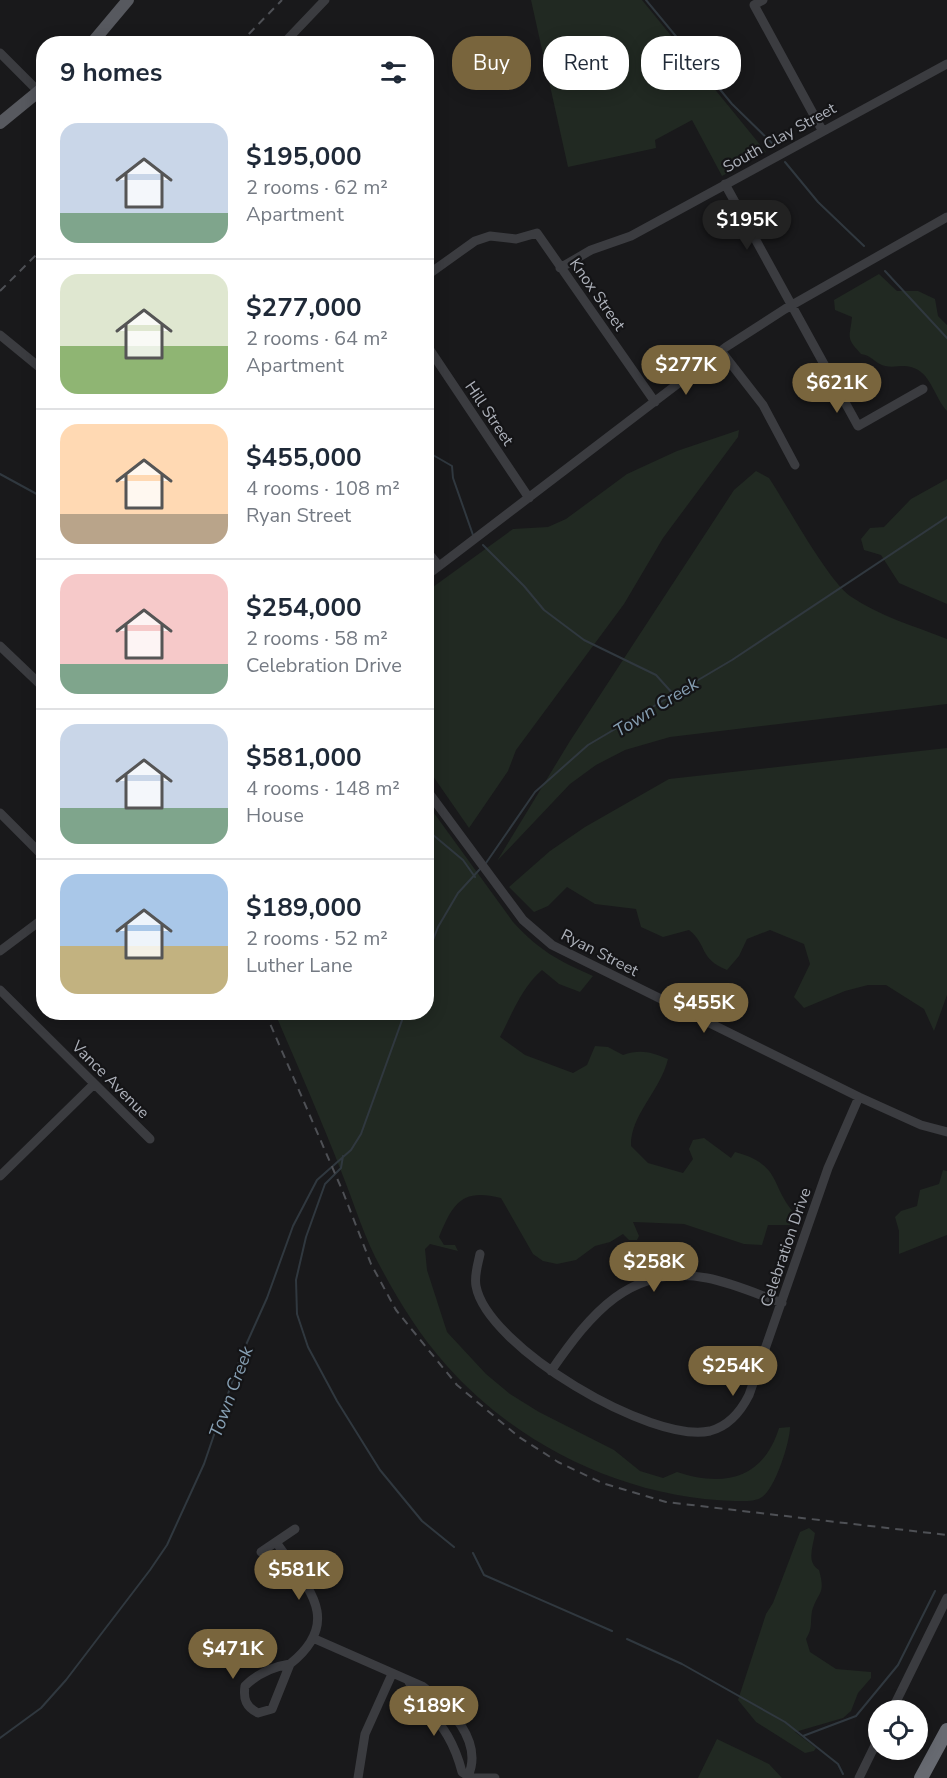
<!DOCTYPE html>
<html lang="en">
<head>
<meta charset="utf-8">
<style>
	:root { --surface:#fff; --page:#f2f2f3; --text:#1f2937; --muted:#747a83; --line:#e0e1e3; --accent:#79653d }
	body { margin:0; font-family:"Nunito Sans",sans-serif; background:var(--page); color:var(--text); height:100vh; display:flex; flex-direction:column; font-size:22px; white-space:nowrap }
	* { box-sizing:border-box; margin:0 }
	p { font-size:20px; color:var(--muted) }
	.icon { flex:none; width:33px; height:33px; fill:none; stroke:currentColor; stroke-width:2; stroke-linecap:round; stroke-linejoin:round }
	.map { position:relative; flex:1; overflow:hidden }
	.details { position:absolute; left:36px; top:36px; width:398px; height:984px; display:flex; flex-direction:column; background:var(--surface); border-radius:24px; box-shadow:0 3px 15px #0003 }
	.details>* { flex:none }
	.hud { position:absolute; left:452px; top:36px; width:405px; height:54px; display:flex; gap:12px }
	.tools { position:absolute; left:868px; top:1700px; display:grid; gap:12px }
	.tools a { display:grid; place-items:center; width:60px; height:60px; border-radius:50%; background:var(--surface); box-shadow:0 3px 15px #0003; font-size:30px }
	.price { position:absolute; translate:-50% -51px; padding:0 14px; border-radius:21px; background:var(--accent); color:#fff; font-size:20px; line-height:39px; filter:drop-shadow(0 2px 3px #0008) }
	.price::after { content:''; position:absolute; left:50%; top:36px; width:18px; height:14px; margin-left:-9px; background:inherit; clip-path:polygon(0 0,100% 0,50% 100%) }
	.price.current { background:#222; color:#fff }
	ul { padding:0; list-style:none }
	li { display:flex; align-items:center; gap:18px; height:150px; padding:0 24px }
	li+li { border-top:2px solid var(--line) }
	li span { display:grid; place-items:center; flex:none; width:168px; height:120px; border-radius:18px; color:#555 }
	li>.icon { margin-inline-start:auto }
	span .icon { width:72px; height:72px; fill:#fffc; stroke-width:1 }
	li b { font-size:26px }
	h2 { display:flex; justify-content:space-between; align-items:center; height:72px; padding:0 24px; font-size:26px }
	.tag { padding:0 21px; border-radius:24px; background:var(--surface); box-shadow:0 3px 15px #0003; font-size:21px; line-height:54px }
	.tag.current { background:var(--accent); color:#fff }
	.map>svg:first-child { display:block }
	.green { fill:#212922 }
	.lines { fill:none; stroke-linecap:round; stroke-linejoin:round }
	.stream { stroke:#30383f; stroke-width:2 }
	.minor { stroke:#3b3c40; stroke-width:9 }
	.major { stroke:#57595f; stroke-width:12 }
	.highway { stroke:#676a71; stroke-width:14 }
	.rail { stroke:#4e5055; stroke-width:2; stroke-dasharray:8 6; stroke-linecap:butt }
	.labels { text-anchor:middle; stroke-width:4.5; stroke-linejoin:round; paint-order:stroke }
	.street-label { font-size:16px; fill:#adb1ba; stroke:#141416 }
	.water-label { font-size:18px; font-style:italic; fill:#869fb3; stroke:#141416 }
</style>
</head>
<body>
<div class="map">
<svg width="947" height="1778" viewBox="0 0 947 1778">
	<rect width="100%" height="100%" fill="#19191b"/>
	<!-- green -->
	<path class="green" d="M531,0H642L766,152L722,176L692,120L655,140L656,148L568,167Z
		M879,274L897,291H918L935,299L938,316L947,325V411C934,397 931,372 911,367C902,364 892,369 882,365C874,362 871,355 861,354C845,337 850,338 852,317L835,310L834,300Z
		M739,430L738,437L663,538L624,604L516,750L508,771L469,828L426,766V702L431,687L426,679V592L513,529L548,527L566,519L627,474L677,451Z
		M756,471L769,478C787,505 827,579 850,596C879,616 914,626 947,639V704L670,737L625,750L596,765L570,784L497,861L570,741L734,490Z
		M947,479V604L899,583L881,555L864,550L861,539L870,528L884,527L911,499Z
		M947,748V995L934,1031L924,1009L886,985H868L845,991L804,1008L794,997L810,964L804,944L770,930L747,939L739,956L727,970C698,958 708,945 689,930L663,937L641,927L636,909L595,904L567,887L548,906L534,912L509,887L550,851L585,827L669,779Z
		M426,802L513,922C540,951 557,960 593,976L580,992L559,984L542,970C522,987 512,1014 500,1037L525,1055L573,1073L587,1065L595,1046L608,1047L623,1055C640,1049 651,1052 668,1059C660,1092 630,1115 631,1146L648,1163L683,1173L693,1159L689,1149L693,1140L704,1138L731,1158L735,1152C783,1165 769,1186 796,1215L790,1225H768L762,1245L744,1244L684,1224L633,1222L639,1236L637,1240H629L623,1234L610,1242L595,1246L576,1260L557,1264L543,1261L533,1254L501,1198C462,1188 453,1203 439,1237L444,1245H455L458,1251L430,1244L425,1249L427,1270L447,1332L486,1374L510,1394L539,1412L614,1450L640,1471L663,1478L677,1472C723,1487 763,1480 779,1428L790,1427C790,1442 775,1489 762,1497C755,1502 743,1501 735,1501C627,1498 519,1447 447,1366C421,1337 399,1302 381,1268C365,1240 355,1206 343,1176C322,1121 298,1067 275,1013L426,1012Z
		M943,1170L947,1171V1235L899,1254V1231L895,1217L901,1211L917,1206L920,1190L939,1184Z
		M809,1528L815,1533C813,1547 806,1562 819,1570C826,1595 818,1591 812,1611C810,1622 813,1628 806,1639L810,1652L836,1669L871,1672V1678L858,1693L851,1711L843,1718L795,1732L816,1748L814,1751L805,1753L756,1722L738,1700L766,1614L773,1603L800,1532Z
		M717,1739L769,1764L782,1778H698Z"/>
	<g class="lines">
		<!-- stream -->
		<path class="stream" d="M646,0L732,104L774,145
			M785,162L818,202L864,246
			M885,271L947,338
			M426,451L452,466L453,478L473,535
			M0,474L44,498
			M483,545L524,586L544,610L584,640L656,675L674,695
			M426,829L463,860L475,877
			M486,863L535,792L588,745L732,660L947,517
			M426,958L438,927L458,893L480,869
			M343,1156L341,1168L325,1184L306,1237L296,1280L297,1314L308,1347L337,1401L380,1470L422,1521L454,1547
			M473,1553L484,1575L612,1631
			M627,1639L682,1664L785,1722L838,1764L843,1774
			M803,1736L856,1716L898,1665L935,1591
			M0,1738L41,1708L66,1680L150,1570L167,1545L204,1464L241,1356L267,1298L293,1226L317,1180L351,1150L361,1134L405,1012"/>
		<!-- minor -->
		<path class="minor" d="M763,0L754,5L822,130
			M283,44L325,0
			M0,53L39,92
			M725,184L858,426L923,389
			M560,268L591,250L631,236L947,64
			M426,276L475,241L490,236L516,239L537,233L655,402
			M0,335L44,371
			M426,344L529,498
			M721,351L763,405L795,465
			M426,550L439,566
			M426,576L726,347L785,309L947,217
			M0,646L44,688
			M426,789L523,920L552,945L859,1097L921,1125L947,1132
			M0,813L44,857
			M0,951L44,918
			M0,990L150,1139
			M0,1176L94,1084
			M480,1254C478,1264 474,1275 476,1286C487,1347 652,1444 710,1431C729,1426 741,1411 749,1395L828,1168L859,1097
			M551,1371C590,1315 630,1263 707,1278C733,1283 757,1294 782,1303
			M276,1542C306,1586 345,1620 290,1664
			M261,1552L295,1529
			M315,1639L422,1686C448,1705 484,1741 468,1776
			M290,1664L272,1709L258,1713C246,1707 243,1699 245,1686C258,1673 272,1667 290,1664Z
			M409,1682C432,1717 451,1729 462,1772L468,1776
			M892,1710L947,1598
			M358,1778L365,1734L392,1674
			M468,1778H495
			M859,1778L879,1737"/>
		<!-- major -->
		<path class="major" d="M91,44L128,0
			M0,123L44,87"/>
		<!-- highway -->
		<path class="highway" d="M921,1778L947,1730"/>
		<!-- rail -->
		<path class="rail" d="M239,44L282,0
			M0,291L44,247
			M265,1012L343,1192L371,1264L396,1310L457,1385L519,1437L558,1462L602,1483L666,1502L947,1535"/>
	</g>
	<g class="labels">
		<!-- street labels -->
		<g class="street-label">
			<text transform="translate(779 137) rotate(-29)" y="6">South Clay Street</text>
			<text transform="translate(598 294) rotate(55)" y="6">Knox Street</text>
			<text transform="translate(490 413) rotate(56)" y="6">Hill Street</text>
			<text transform="translate(600 952) rotate(27)" y="6">Ryan Street</text>
			<text transform="translate(111 1079) rotate(45)" y="6">Vance Avenue</text>
			<text transform="translate(785 1247) rotate(-71)" y="6">Celebration Drive</text>
		</g>
		<!-- water labels -->
		<g class="water-label">
			<text transform="translate(656 707) rotate(-32)" y="6">Town Creek</text>
			<text transform="translate(231 1392) rotate(-70)" y="6">Town Creek</text>
		</g>
	</g>
</svg>
<div class="tools">
<a><svg class="icon" aria-label="locate" viewBox="0 0 24 24"><circle cx="12" cy="12" r="6"/><path d="M12 2v4M12 18v4M2 12h4M18 12h4"/></svg></a>
</div>
<b class="price current" style="left:747px;top:251px">$195K</b>
<b class="price" style="left:686px;top:396px">$277K</b>
<b class="price" style="left:837px;top:414px">$621K</b>
<b class="price" style="left:704px;top:1034px">$455K</b>
<b class="price" style="left:654px;top:1293px">$258K</b>
<b class="price" style="left:733px;top:1397px">$254K</b>
<b class="price" style="left:299px;top:1601px">$581K</b>
<b class="price" style="left:233px;top:1680px">$471K</b>
<b class="price" style="left:434px;top:1737px">$189K</b>
<div class="hud">
<a class="tag current">Buy</a>
<a class="tag">Rent</a>
<a class="tag">Filters</a>
</div>
<section class="details">
<h2>9 homes<svg class="icon" aria-label="filters" viewBox="0 0 24 24"><path d="M4 7h16M4 17h16"/><circle cx="9" cy="7" r="2"/><circle cx="15" cy="17" r="2"/></svg></h2>
<ul>
<li><span style="background:linear-gradient(#c9d6e8 75%,#7fa58c 0)"><svg class="icon" aria-label="home" viewBox="0 0 24 24"><path d="M3 11l9-7 9 7M6 9v11h12V9"/></svg></span><div><b>$195,000</b><p>2 rooms · 62 m²</p><p>Apartment</p></div></li>
<li><span style="background:linear-gradient(#dfe7d0 60%,#8fb573 0)"><svg class="icon" aria-label="home" viewBox="0 0 24 24"><path d="M3 11l9-7 9 7M6 9v11h12V9"/></svg></span><div><b>$277,000</b><p>2 rooms · 64 m²</p><p>Apartment</p></div></li>
<li><span style="background:linear-gradient(#ffd9b3 75%,#b9a48a 0)"><svg class="icon" aria-label="home" viewBox="0 0 24 24"><path d="M3 11l9-7 9 7M6 9v11h12V9"/></svg></span><div><b>$455,000</b><p>4 rooms · 108 m²</p><p>Ryan Street</p></div></li>
<li><span style="background:linear-gradient(#f6c9c9 75%,#7fa58c 0)"><svg class="icon" aria-label="home" viewBox="0 0 24 24"><path d="M3 11l9-7 9 7M6 9v11h12V9"/></svg></span><div><b>$254,000</b><p>2 rooms · 58 m²</p><p>Celebration Drive</p></div></li>
<li><span style="background:linear-gradient(#c9d6e8 70%,#7fa58c 0)"><svg class="icon" aria-label="home" viewBox="0 0 24 24"><path d="M3 11l9-7 9 7M6 9v11h12V9"/></svg></span><div><b>$581,000</b><p>4 rooms · 148 m²</p><p>House</p></div></li>
<li><span style="background:linear-gradient(#a9c7e8 60%,#c2b280 0)"><svg class="icon" aria-label="home" viewBox="0 0 24 24"><path d="M3 11l9-7 9 7M6 9v11h12V9"/></svg></span><div><b>$189,000</b><p>2 rooms · 52 m²</p><p>Luther Lane</p></div></li>
</ul>
</section>
</div>
</body>
</html>
